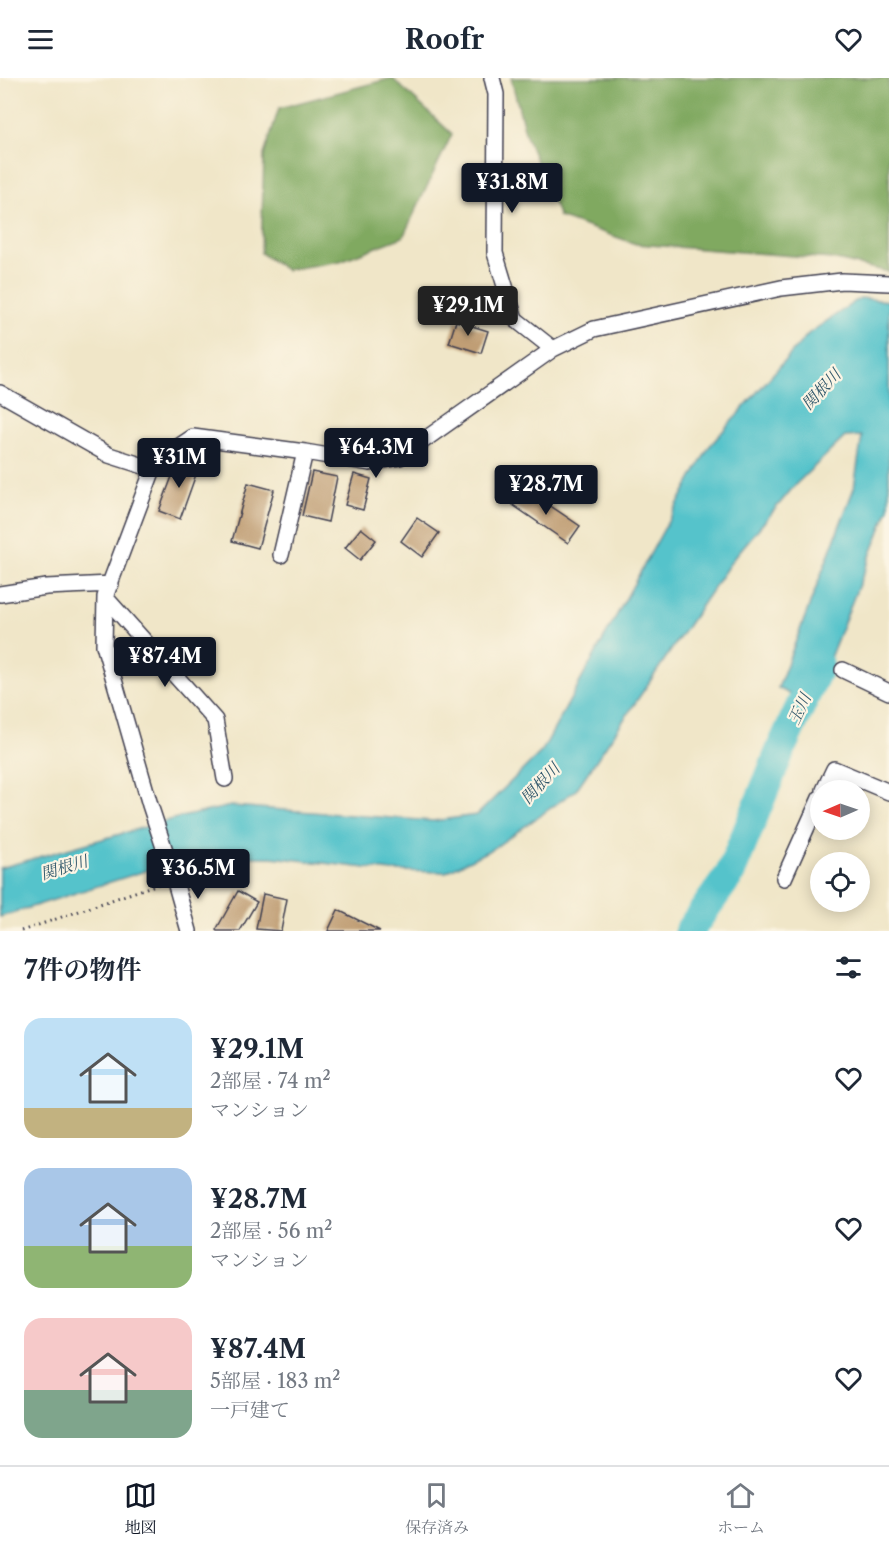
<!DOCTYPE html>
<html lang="ja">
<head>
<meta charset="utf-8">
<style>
	:root { --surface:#fff; --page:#f6f6f7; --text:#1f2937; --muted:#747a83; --line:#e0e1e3; --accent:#111827 }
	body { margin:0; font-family:"Libre Caslon Text","Noto Serif JP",serif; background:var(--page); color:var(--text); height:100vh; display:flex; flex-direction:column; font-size:22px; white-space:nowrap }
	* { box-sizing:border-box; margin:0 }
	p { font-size:20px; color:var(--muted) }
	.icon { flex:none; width:33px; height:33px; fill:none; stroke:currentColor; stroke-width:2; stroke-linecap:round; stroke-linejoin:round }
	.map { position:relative; height:853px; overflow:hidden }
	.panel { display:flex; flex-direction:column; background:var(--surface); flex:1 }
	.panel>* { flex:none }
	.needle { width:39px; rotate:268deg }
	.controls { position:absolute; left:810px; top:702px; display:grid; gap:12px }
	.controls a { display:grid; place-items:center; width:60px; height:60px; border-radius:50%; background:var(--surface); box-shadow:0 3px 15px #0003; font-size:30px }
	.price { position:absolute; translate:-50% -51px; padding:0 14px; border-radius:6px; background:var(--accent); color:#fff; font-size:20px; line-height:39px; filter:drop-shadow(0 2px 3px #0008) }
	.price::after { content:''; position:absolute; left:50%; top:36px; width:18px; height:14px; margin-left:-9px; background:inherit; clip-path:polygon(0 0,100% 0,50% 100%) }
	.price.on { background:#222; color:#fff }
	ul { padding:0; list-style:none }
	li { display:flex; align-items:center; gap:18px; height:150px; padding:0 24px }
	li span { display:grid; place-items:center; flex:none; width:168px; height:120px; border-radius:18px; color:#555 }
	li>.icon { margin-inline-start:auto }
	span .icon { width:72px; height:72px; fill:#fffc; stroke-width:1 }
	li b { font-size:26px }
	h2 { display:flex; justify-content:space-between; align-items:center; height:72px; padding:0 24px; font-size:26px }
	header { display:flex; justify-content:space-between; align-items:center; height:78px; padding:0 24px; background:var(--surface); font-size:27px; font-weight:700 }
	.tabs { display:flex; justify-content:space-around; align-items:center; height:84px; border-top:2px solid var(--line); background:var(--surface); font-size:16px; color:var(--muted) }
	.tabs a { display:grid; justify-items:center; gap:3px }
	.tabs .on { color:var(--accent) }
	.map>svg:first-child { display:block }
	.forest { fill:#80a960; stroke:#51664e; stroke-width:1.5 }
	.water { fill:#55c3cb; stroke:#3c7283; stroke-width:1.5 }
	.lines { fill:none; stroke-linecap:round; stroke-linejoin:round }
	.river { stroke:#55c3cb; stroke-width:30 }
	.building { fill:#c09e74 }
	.minor-casing { stroke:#413f50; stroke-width:18 }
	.path { stroke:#413f50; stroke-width:3; stroke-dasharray:1.5 4.5; stroke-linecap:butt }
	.minor { stroke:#fff; stroke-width:15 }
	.labels { text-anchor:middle; stroke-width:4.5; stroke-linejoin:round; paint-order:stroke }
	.water-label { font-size:16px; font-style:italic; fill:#345a6d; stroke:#fcf5e5 }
</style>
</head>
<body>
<header><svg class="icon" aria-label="menu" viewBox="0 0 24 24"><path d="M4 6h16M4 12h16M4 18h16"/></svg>Roofr<svg class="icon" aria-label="heart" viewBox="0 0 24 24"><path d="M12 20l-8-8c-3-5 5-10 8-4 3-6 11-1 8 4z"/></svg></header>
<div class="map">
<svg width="889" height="853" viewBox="0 0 889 853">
	<rect width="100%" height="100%" fill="#fcf5e5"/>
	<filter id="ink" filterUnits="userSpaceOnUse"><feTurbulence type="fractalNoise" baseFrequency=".0167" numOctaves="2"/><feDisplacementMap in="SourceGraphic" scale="12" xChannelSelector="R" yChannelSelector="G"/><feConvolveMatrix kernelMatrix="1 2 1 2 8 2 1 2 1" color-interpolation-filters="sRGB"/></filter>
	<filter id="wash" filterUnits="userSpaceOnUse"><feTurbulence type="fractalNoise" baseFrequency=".008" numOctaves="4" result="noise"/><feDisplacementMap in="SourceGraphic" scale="24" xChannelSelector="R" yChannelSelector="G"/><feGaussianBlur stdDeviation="1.35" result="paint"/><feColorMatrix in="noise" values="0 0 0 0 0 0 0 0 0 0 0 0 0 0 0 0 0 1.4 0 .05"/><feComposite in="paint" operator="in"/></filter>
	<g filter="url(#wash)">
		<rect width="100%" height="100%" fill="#f0e6c8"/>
		<!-- forest -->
		<path class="forest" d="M392,0L452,56L403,159L340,183L286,192L261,175L264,77L279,30Z
			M511,0H889V194L832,181L636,166L559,139L526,58Z"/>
		<!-- water -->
		<path class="water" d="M860,220L889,223V430L811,628L778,610L854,410L862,358L845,359L796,406L733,481L576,712L494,770L446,794L392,793L272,779H189L0,839V790L177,740L231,728L433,743L477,737L542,673L709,369L808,256Z"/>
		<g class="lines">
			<!-- river -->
			<path class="river" d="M689,853L730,796L783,666L819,588"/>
		</g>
		<g id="blocks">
			<!-- building -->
			<path class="building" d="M456,243L488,253L481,275L449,265Z
				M179,380L199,388L180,441L159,433Z
				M312,394L337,399L328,444L302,438Z
				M354,396L371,401L363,432L345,427Z
				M248,405L274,412L258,470L232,463Z
				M524,410L580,448L568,465L513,427Z
				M417,440L439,455L422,479L401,463Z
				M361,450L376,462L360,482L345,470Z
				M238,813L257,824L240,853H217L216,852Z
				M263,816L287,821L281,853L256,851Z
				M338,832L380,853H328Z"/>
		</g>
	</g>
	<g filter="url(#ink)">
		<use href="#blocks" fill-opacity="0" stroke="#413f50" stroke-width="1.5"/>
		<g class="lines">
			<defs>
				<path id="minor" d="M492,0L496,16L495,175L515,241L553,271
					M0,315L109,377L153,391
					M281,477L305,374
					M0,516L46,509L111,506
					M105,519L215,642L225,701
					M843,592L889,614
					M824,712L834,691L889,714
					M784,800L820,720
					M189,853L174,800L150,727L104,567L105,519L153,391L172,373L193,359L305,374L370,385L400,379L553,271L594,251L781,210L842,203L889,205"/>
			</defs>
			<!-- minor casing -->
			<use href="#minor" class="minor-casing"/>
			<!-- path -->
			<path class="path" d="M21,853L161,805"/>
			<!-- minor -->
			<use href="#minor" class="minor"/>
		</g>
	</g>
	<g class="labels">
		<!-- water labels -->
		<g class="water-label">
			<text transform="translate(821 311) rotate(-47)" y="6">関根川</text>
			<text transform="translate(799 631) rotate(-65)" y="6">玉川</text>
			<text transform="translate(540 705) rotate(-47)" y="6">関根川</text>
			<text transform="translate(64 789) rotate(-17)" y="6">関根川</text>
		</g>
	</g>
</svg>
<div class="controls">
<a><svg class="needle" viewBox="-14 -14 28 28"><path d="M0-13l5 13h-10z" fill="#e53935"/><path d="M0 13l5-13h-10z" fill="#747a83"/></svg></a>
<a><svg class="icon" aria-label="locate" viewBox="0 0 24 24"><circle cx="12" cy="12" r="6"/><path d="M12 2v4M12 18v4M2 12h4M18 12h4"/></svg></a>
</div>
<b class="price" style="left:512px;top:136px">¥31.8M</b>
<b class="price on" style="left:468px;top:259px">¥29.1M</b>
<b class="price" style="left:376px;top:401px">¥64.3M</b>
<b class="price" style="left:179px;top:411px">¥31M</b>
<b class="price" style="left:546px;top:438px">¥28.7M</b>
<b class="price" style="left:165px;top:610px">¥87.4M</b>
<b class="price" style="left:198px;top:822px">¥36.5M</b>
</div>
<section class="panel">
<h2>7件の物件<svg class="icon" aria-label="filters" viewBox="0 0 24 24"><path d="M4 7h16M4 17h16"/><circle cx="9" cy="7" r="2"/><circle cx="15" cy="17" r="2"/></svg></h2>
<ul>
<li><span style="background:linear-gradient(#bfe0f5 75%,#c2b280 0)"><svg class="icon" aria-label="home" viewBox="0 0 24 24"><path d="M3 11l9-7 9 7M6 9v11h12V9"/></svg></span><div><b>¥29.1M</b><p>2部屋 · 74 m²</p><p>マンション</p></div><svg class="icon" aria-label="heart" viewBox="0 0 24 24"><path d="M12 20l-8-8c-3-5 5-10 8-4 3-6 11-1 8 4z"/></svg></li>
<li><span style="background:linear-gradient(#a9c7e8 65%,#8fb573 0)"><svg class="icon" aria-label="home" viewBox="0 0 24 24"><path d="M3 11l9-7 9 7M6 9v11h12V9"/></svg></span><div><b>¥28.7M</b><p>2部屋 · 56 m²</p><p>マンション</p></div><svg class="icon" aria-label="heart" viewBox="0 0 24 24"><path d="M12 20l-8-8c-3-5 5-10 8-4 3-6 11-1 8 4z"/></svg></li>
<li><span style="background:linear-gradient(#f6c9c9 60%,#7fa58c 0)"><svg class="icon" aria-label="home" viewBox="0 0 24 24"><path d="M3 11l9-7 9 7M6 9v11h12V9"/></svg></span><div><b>¥87.4M</b><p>5部屋 · 183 m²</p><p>一戸建て</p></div><svg class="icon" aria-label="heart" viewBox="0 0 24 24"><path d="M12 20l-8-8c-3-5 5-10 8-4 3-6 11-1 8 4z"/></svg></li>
</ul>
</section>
<nav class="tabs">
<a class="on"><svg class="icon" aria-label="map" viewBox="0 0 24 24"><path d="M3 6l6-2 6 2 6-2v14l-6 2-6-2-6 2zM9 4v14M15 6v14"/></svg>地図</a>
<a><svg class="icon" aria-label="saved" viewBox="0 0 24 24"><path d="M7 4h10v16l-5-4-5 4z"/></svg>保存済み</a>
<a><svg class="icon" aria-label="home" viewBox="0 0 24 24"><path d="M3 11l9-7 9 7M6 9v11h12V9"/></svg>ホーム</a>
</nav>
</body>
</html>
